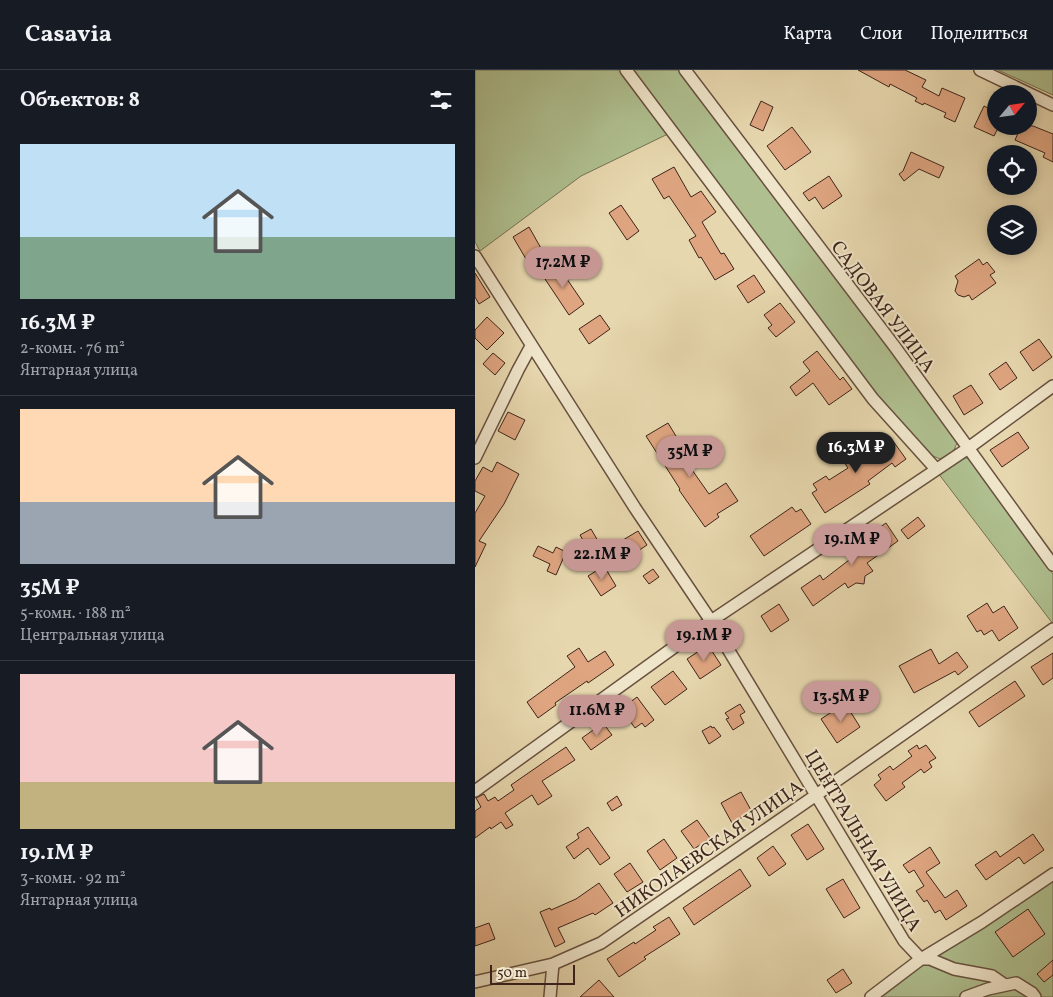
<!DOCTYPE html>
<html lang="ru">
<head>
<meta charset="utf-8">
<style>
	:root { --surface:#171b24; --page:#242831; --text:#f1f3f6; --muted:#9ea1a6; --line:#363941; --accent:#c59692 }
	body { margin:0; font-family:Vollkorn,serif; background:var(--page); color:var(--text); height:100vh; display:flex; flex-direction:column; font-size:19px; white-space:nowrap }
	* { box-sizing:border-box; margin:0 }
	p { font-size:16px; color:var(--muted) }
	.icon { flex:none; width:28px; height:28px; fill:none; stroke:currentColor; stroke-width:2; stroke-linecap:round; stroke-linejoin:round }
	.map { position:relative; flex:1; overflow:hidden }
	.panel { display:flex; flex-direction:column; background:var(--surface); width:475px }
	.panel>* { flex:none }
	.needle { width:32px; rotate:61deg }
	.controls { position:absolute; left:512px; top:15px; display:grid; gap:10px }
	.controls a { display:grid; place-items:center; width:50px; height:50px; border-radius:50%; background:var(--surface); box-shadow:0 2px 12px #0003; font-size:25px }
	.scale { position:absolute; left:15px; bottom:12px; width:85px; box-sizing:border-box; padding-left:5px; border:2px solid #3e241a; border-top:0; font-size:14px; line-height:18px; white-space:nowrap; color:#3e241a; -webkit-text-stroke:4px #efe5ca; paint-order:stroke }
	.price { position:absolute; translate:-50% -42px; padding:0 11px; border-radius:18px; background:var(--accent); color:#111; font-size:16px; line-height:32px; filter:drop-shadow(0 1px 2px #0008) }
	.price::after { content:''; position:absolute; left:50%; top:30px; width:15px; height:11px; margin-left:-8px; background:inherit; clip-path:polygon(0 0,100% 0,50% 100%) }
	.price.selected { background:#222; color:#fff }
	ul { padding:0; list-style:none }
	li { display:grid; align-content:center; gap:10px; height:265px; padding:0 20px }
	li+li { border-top:1px solid var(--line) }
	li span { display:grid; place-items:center; height:155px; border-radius:0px; color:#555 }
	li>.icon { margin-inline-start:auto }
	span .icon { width:90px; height:90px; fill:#fffc; stroke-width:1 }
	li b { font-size:21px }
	h2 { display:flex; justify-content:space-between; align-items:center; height:60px; padding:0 20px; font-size:21px }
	header { display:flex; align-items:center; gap:30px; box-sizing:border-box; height:70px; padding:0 25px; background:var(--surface); border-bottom:1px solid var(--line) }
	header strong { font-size:24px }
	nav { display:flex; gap:28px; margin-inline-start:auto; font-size:18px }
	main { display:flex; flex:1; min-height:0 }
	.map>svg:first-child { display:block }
	.green { fill:#afbf8f; stroke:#767254 }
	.building { fill:#dea580; stroke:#3e241a }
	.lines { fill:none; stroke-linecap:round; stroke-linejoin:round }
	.minor-casing { stroke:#68513f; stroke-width:14 }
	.minor { stroke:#efe5ca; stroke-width:11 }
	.labels { text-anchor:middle; stroke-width:4; stroke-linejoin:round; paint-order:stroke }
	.street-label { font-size:19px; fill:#3e241a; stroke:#efe5ca }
</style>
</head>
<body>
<header>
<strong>Casavia</strong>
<nav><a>Карта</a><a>Слои</a><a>Поделиться</a></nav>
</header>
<main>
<section class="panel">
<h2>Объектов: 8<svg class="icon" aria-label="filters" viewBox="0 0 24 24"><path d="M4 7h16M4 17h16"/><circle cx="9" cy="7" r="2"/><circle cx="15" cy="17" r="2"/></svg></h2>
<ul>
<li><span style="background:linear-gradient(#bfe0f5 60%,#7fa58c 0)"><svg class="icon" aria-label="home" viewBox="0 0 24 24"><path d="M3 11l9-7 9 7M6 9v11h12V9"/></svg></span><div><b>16.3M ₽</b><p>2-комн. · 76 m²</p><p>Янтарная улица</p></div></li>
<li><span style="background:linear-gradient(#ffd9b3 60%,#9aa5b1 0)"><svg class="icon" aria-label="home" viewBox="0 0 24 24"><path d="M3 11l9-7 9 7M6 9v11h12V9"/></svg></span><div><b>35M ₽</b><p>5-комн. · 188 m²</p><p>Центральная улица</p></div></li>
<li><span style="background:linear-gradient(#f6c9c9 70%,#c2b280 0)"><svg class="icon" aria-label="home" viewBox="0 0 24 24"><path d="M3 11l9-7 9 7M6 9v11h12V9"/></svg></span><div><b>19.1M ₽</b><p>3-комн. · 92 m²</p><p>Янтарная улица</p></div></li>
</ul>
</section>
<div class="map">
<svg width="578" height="927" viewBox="0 0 578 927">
	<rect width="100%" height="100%" fill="#e7d7ae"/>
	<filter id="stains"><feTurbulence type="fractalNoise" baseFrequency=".004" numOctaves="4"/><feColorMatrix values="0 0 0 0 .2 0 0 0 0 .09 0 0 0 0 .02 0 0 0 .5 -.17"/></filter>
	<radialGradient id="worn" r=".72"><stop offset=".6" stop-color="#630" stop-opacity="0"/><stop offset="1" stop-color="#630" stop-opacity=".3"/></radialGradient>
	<!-- green -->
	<path class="green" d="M0,0H146L195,63L106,106L5,181L0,172Z
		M156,0H203L416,279L474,359L482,373L478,382L465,389L456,385L401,326Z
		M523,0H578V25Z
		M486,387L496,389L578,504V554L463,403Z
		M578,807V927H403L455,889Z"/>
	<!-- building -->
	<path class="building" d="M383,0H430L451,10L447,17L464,26L467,18L490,28L480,52L469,47L471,43L449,33L448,35L440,31L442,28L415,14L414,17Z
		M286,31L298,37L288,61L275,55Z
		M509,36L521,42V56H524L519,66L499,57Z
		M546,56H558L578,64V92L568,87L570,83L540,70Z
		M317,57L336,82L310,100L292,76Z
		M436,82L469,97L464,108L444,99L429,111L424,104L428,101Z
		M199,97L216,127L226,121L241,142L227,152L246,184L249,183L259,199L240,210L226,187L224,188L214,170L221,166L194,126L189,129L177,109Z
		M354,106L367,126L348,139L340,127L334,131L328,123Z
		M146,135L164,161L152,170L134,143Z
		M54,157L67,180L51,189L38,167Z
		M504,189L508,195L512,192L520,202L515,205L521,213L497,230L494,225L489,227L483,225L480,221L483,211L480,206Z
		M81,193L109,234L94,245L66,203Z
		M0,203L15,227L4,234L0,227Z
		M279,205L290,222L273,233L262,216Z
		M305,233L320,252L301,267L293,258L297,255L289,245Z
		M125,245L135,259L114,274L104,259Z
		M12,247L29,263L12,280L0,268V260Z
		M564,269L577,287L558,301L545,282Z
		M342,281L365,310L368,307L377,319L354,335L338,313L321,326L315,317L335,301L328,292Z
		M18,283L30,293L20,305L8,294Z
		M531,292L542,308L525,320L514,304Z
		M496,315L508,333L489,345L478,326Z
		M33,342L50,350L40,370L23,361Z
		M193,353L204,371L201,373L215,397L234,424L251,413L263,431L242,444L244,447L230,457L204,420L205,419L171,366Z
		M543,362L554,378L527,397L515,380Z
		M409,370L412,375L418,371L431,389L420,397L417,393L393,411L395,414L350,443L337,423L342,420L338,414L351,406L354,410L373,398L361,380L369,374L380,391Z
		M22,392L44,404L29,434L4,471L11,474L0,497V443L10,426L0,421V411L8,397L17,402Z
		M317,437L321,442L326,439L336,454L289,486L275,466Z
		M443,447L450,456L433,469L426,460Z
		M411,453L423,471L392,493L398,501L390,506L389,514L381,513L373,518L370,513L338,536L326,518L345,505L348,510L378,487L375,482L390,470L389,468Z
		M116,459L123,471L112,477L105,465Z
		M163,461L172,475L157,485L148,470Z
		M63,476L78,483L81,477L91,482L81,505L72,501L75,494L58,486Z
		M129,496L141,516L126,526L113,506Z
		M178,499L184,507L174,514L168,506Z
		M512,533L518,543L529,536L543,558L524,571L517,560L509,565L506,560L502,562L492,546Z
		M304,534L314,550L296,562L286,546Z
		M233,575L246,595L225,609L212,589Z
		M104,578L113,592L130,581L139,595L113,613L112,611L80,633L81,635L63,648L52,632L100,597L92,586Z
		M456,579L464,594L482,582L493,597L483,605L480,601L439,623L424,596Z
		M578,583V608L568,615L556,597Z
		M198,601L212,619L190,635L176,617Z
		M540,611L550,626L504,657L494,642Z
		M162,627L179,650L170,657L167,653L160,658L146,639Z
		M370,633L385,657L362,673L346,649Z
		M265,634L270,642L265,645L269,653L258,660L251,649L254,648L250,643Z
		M128,653L137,665L116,680L107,668Z
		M236,656L237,658L239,657L246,666L234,674L227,661Z
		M442,675L444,679L451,675L461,688L454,692L457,697L449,703L446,699L427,713L430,717L411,731L399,715L406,709L403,705L415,696L418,700L437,686L433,681Z
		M91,677L100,690L67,711L77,726L63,735L57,725L30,743L38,755L31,759L26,752L16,759L15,757L0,768V741L6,737L1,728L9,724L13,731L20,727L23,731L39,720L36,715Z
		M266,722L277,742L257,753L246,733Z
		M142,726L147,735L137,741L132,733Z
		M222,750L235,768L219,779L206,761Z
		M333,754L349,779L332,790L316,765Z
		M113,757L135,788L125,795L113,778L99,789L91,777L104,768L102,764Z
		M558,764L569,780L549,794L544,787L511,810L500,795L521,781L525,787Z
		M189,769L202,788L185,800L172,781Z
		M298,776L311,794L294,806L282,788Z
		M455,777L465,793L451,802L470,828L482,820L492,836L471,850L465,840L460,843L452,830L449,832L441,821L449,816L439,800L434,803L428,795Z
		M155,793L168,812L152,822L139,804Z
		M265,799L276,816L219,855L208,838Z
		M368,809L385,838L369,848L351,819Z
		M124,813L138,833L120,845L118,843L83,858L90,872L80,877L65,842L75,838L76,840L101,829Z
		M553,839L570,864L538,887L520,862Z
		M194,847L205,864L169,887L171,889L144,907L132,889L159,872L160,874L181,860L178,857Z
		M14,853L20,869L0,876V858Z
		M578,890V905L569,912L562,904Z
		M368,899L377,913L361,923L352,910Z
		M124,910L139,927H105Z"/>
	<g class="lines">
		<defs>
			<path id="minor" d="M151,0L398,329L461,399
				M210,0L420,277L578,495
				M505,0L578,35
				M0,186L160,438L236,551L429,871L446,889
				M0,388L43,300L56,276
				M0,721L227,557L492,379L578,316
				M446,889H455L479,899L517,906L530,915
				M0,912L78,894L126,873L334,730L578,559
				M75,927L78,894
				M396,927L446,889L507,852L578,804
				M491,927L513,919L541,913L557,923L560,927"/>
		</defs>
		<!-- minor casing -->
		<use href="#minor" class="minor-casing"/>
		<!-- minor -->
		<use href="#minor" class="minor"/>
	</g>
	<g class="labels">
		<!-- street labels -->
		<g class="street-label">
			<text transform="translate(409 236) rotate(53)" y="7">САДОВАЯ УЛИЦА</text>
			<text transform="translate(389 770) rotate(59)" y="7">ЦЕНТРАЛЬНАЯ УЛИЦА</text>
			<text transform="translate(233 778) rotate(-35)" y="7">НИКОЛАЕВСКАЯ УЛИЦА</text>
		</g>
	</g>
	<rect width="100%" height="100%" filter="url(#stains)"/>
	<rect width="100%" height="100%" fill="url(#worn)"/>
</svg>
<div class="controls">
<a><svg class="needle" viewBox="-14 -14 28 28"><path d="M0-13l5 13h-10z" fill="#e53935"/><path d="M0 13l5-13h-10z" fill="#9ea1a6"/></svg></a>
<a><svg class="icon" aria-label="locate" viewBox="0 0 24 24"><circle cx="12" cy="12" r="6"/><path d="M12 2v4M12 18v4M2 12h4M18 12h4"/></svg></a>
<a><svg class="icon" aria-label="layers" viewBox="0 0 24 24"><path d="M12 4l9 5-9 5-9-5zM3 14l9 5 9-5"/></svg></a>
</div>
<div class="scale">50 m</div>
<b class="price" style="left:88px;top:219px">17.2M ₽</b>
<b class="price selected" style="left:381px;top:404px">16.3M ₽</b>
<b class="price" style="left:215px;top:408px">35M ₽</b>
<b class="price" style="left:377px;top:496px">19.1M ₽</b>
<b class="price" style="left:127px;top:511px">22.1M ₽</b>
<b class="price" style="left:229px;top:592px">19.1M ₽</b>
<b class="price" style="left:366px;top:653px">13.5M ₽</b>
<b class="price" style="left:122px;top:667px">11.6M ₽</b>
</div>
</main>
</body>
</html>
